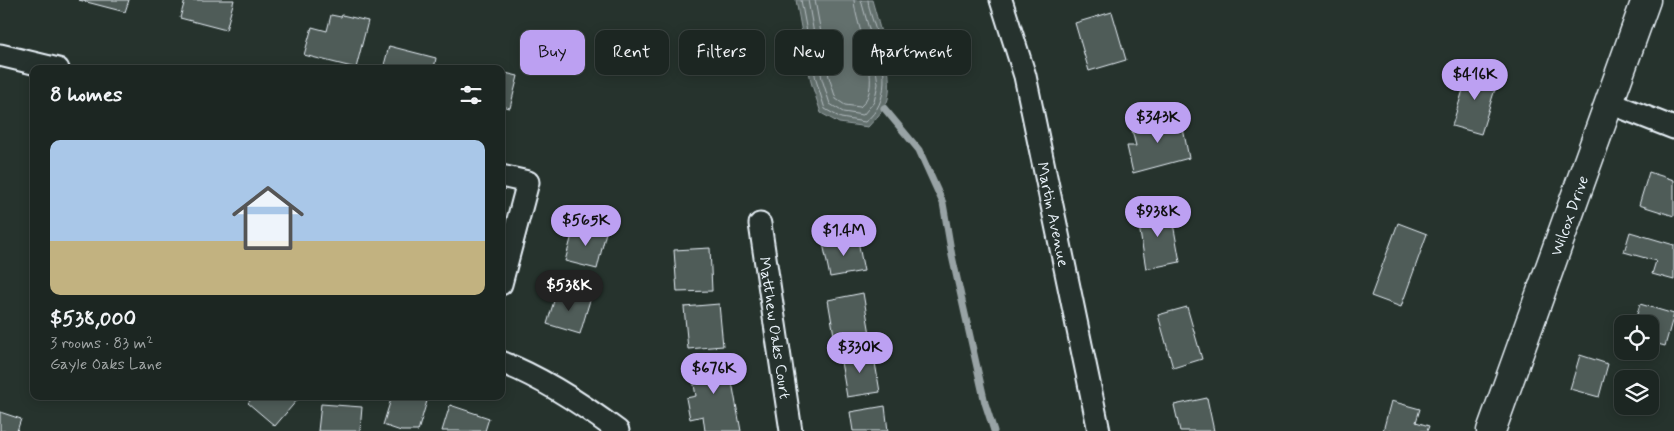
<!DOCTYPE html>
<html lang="en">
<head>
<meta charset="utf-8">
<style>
	:root { --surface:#1c2622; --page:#252e2a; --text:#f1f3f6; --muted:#a0a5a5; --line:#3a4340; --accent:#bca0f2 }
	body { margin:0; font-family:Mynerve,sans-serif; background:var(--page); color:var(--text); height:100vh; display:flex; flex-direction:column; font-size:19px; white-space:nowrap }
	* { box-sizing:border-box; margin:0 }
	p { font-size:16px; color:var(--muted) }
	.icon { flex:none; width:28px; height:28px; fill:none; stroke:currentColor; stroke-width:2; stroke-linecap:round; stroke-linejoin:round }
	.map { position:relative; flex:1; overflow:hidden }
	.drawer { position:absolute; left:30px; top:65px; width:475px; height:335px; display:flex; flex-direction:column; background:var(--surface); border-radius:10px; box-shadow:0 2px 12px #0003,0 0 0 1px var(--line) }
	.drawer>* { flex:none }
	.guide { position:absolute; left:520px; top:30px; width:475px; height:45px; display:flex; gap:10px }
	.tools { position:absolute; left:1614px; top:315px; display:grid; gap:10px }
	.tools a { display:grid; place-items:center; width:45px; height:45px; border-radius:10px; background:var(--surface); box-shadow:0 2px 12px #0003,0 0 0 1px var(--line); font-size:25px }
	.price { position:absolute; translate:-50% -42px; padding:0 11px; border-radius:18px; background:var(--accent); color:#111; font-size:16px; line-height:32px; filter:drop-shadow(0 1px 2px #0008) }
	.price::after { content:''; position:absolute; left:50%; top:30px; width:15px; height:11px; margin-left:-8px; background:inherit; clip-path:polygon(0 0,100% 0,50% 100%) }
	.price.active { background:#222; color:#fff }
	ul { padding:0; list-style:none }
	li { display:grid; align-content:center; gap:10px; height:265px; padding:0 20px }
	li+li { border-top:1px solid var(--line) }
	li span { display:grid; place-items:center; height:155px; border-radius:10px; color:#555 }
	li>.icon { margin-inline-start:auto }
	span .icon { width:90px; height:90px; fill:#fffc; stroke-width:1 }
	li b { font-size:21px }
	h2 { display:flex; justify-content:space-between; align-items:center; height:60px; padding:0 20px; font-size:21px }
	.pill { padding:0 18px; border-radius:10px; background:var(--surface); box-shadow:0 2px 12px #0003,0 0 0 1px var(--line); font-size:18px; line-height:45px }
	.pill.active { background:var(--accent); color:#111 }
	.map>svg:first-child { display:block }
	.water { fill:#636f6d; stroke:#98a3a5 }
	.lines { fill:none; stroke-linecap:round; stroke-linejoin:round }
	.shore { stroke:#b3bdc0; stroke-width:1 }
	.stream { stroke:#98a3a5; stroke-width:7 }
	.building { fill:#505c59; stroke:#e8f1f8 }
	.street-casing { stroke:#e8f1f8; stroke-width:25 }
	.secondary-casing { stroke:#e8f1f8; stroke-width:31 }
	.street { stroke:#26332d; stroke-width:21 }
	.secondary { stroke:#26332d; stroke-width:28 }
	.labels { text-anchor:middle; stroke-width:5; stroke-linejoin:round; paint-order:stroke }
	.street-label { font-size:16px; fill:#e8f1f8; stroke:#26332d }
</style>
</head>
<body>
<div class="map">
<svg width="1674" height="431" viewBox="0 0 1674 431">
	<rect width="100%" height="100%" fill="#26332d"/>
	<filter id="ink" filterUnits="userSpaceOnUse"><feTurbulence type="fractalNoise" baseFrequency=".02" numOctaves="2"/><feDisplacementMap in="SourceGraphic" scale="10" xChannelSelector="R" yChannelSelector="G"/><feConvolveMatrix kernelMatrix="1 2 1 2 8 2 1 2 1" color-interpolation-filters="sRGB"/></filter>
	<g filter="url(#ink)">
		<!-- water -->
		<path class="water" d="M796,0H872C879,25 894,74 888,99C885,110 875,119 868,127L839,123L821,113L811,82Z"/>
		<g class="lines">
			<!-- shore -->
			<path class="shore" d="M801,0L816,80L825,109L841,118L865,122C892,101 884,67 878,38C875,25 869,13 868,0
				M808,0L822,79L830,104L843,112L863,115L874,102L878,84L872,40L861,0
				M815,0L829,77L836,99L845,105L860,107C886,86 855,27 854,0"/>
			<!-- stream -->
			<path class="stream" d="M884,108L919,150L943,203L952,256L985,403L994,431"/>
		</g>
		<!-- building -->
		<path class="building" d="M79,0H129L125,12Z
			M185,0H234L226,30L180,18Z
			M1112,12L1126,60L1089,71L1075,23Z
			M331,15L341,17L342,15L368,21L356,68L304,55L312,27L327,31Z
			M389,46L436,58L434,69H383Z
			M1470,67L1499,76L1481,134L1452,126Z
			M501,72L518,76L510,108L501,106Z
			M1180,114L1189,158L1133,173L1127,146H1136L1131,126Z
			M1649,172L1674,180V216L1639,205Z
			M1170,207L1180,262L1146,269L1137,213Z
			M1398,223L1427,234L1401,307L1371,296Z
			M575,224L606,232L597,269L565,261Z
			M1630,232L1674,245V280L1652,274L1656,261L1624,252Z
			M857,236L864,271L830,277L823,243Z
			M710,248L712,291L677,292L674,250Z
			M557,291L590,300L580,334L547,324Z
			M863,293L870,334L835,341L828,300Z
			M719,304L723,346L688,349L684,307Z
			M1640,304L1674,314L1665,346L1650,342V324H1634Z
			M1187,307L1202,359L1173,368L1158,315Z
			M873,351L880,392L847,397L840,356Z
			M727,355L741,431H705L703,416L690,419L686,398L696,396L690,362Z
			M1580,355L1608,364L1599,397L1570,389Z
			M254,396H296L298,399L275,426L248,403Z
			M392,396H413L427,401L418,431H401L383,425Z
			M1207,398L1214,431H1180L1174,405Z
			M1391,401L1420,409L1416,422L1429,426L1427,431H1383Z
			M321,404L362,407L360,431H318Z
			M450,405L489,418L485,431H442Z
			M885,406L888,431H853L850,412Z
			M0,412L21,419L17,431H0Z"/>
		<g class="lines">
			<defs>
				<g id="street">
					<path id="s1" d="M1001,0L1025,76L1099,431"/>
					<path d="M0,55L58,69"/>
					<path d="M1610,103L1674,128"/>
					<path d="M501,176L528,182L501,284"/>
					<path id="s2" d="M760,224L791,431"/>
					<path d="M501,362C543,378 582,404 618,431"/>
				</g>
				<g id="secondary">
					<path id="s3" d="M1491,431L1646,0"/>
				</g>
			</defs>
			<!-- street casing -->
			<use href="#street" class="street-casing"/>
			<!-- secondary casing -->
			<use href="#secondary" class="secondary-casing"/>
			<!-- street -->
			<use href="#street" class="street"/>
			<!-- secondary -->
			<use href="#secondary" class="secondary"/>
		</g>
	</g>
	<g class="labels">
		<!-- street labels -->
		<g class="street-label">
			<text dy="6" stroke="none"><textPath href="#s1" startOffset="221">Martin Avenue</textPath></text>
			<text dy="6" stroke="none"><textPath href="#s3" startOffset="229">Wilcox Drive</textPath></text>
			<text dy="6" stroke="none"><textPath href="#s2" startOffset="105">Matthew Oaks Court</textPath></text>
		</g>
	</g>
</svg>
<div class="tools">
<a><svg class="icon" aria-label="locate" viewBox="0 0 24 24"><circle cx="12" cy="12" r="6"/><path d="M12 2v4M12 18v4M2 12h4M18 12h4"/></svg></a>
<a><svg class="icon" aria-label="layers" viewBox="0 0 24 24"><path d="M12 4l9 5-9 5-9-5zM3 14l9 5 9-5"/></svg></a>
</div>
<b class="price" style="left:1475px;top:101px">$416K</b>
<b class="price" style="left:1158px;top:144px">$343K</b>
<b class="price" style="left:1158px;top:238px">$938K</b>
<b class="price" style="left:586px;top:247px">$565K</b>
<b class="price" style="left:844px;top:257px">$1.4M</b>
<b class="price active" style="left:569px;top:312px">$538K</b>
<b class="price" style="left:860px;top:374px">$330K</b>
<b class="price" style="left:714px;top:395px">$676K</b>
<div class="guide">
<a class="pill active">Buy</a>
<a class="pill">Rent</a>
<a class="pill">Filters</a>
<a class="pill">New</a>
<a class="pill">Apartment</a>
</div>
<section class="drawer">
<h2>8 homes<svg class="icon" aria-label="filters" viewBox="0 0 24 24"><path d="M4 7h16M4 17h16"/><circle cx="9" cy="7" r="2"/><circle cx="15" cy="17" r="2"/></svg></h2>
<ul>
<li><span style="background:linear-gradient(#a9c7e8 65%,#c2b280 0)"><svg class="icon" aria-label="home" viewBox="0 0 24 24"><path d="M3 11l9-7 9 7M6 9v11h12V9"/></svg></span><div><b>$538,000</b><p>3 rooms · 83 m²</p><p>Gayle Oaks Lane</p></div></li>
</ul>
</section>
</div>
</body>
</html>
